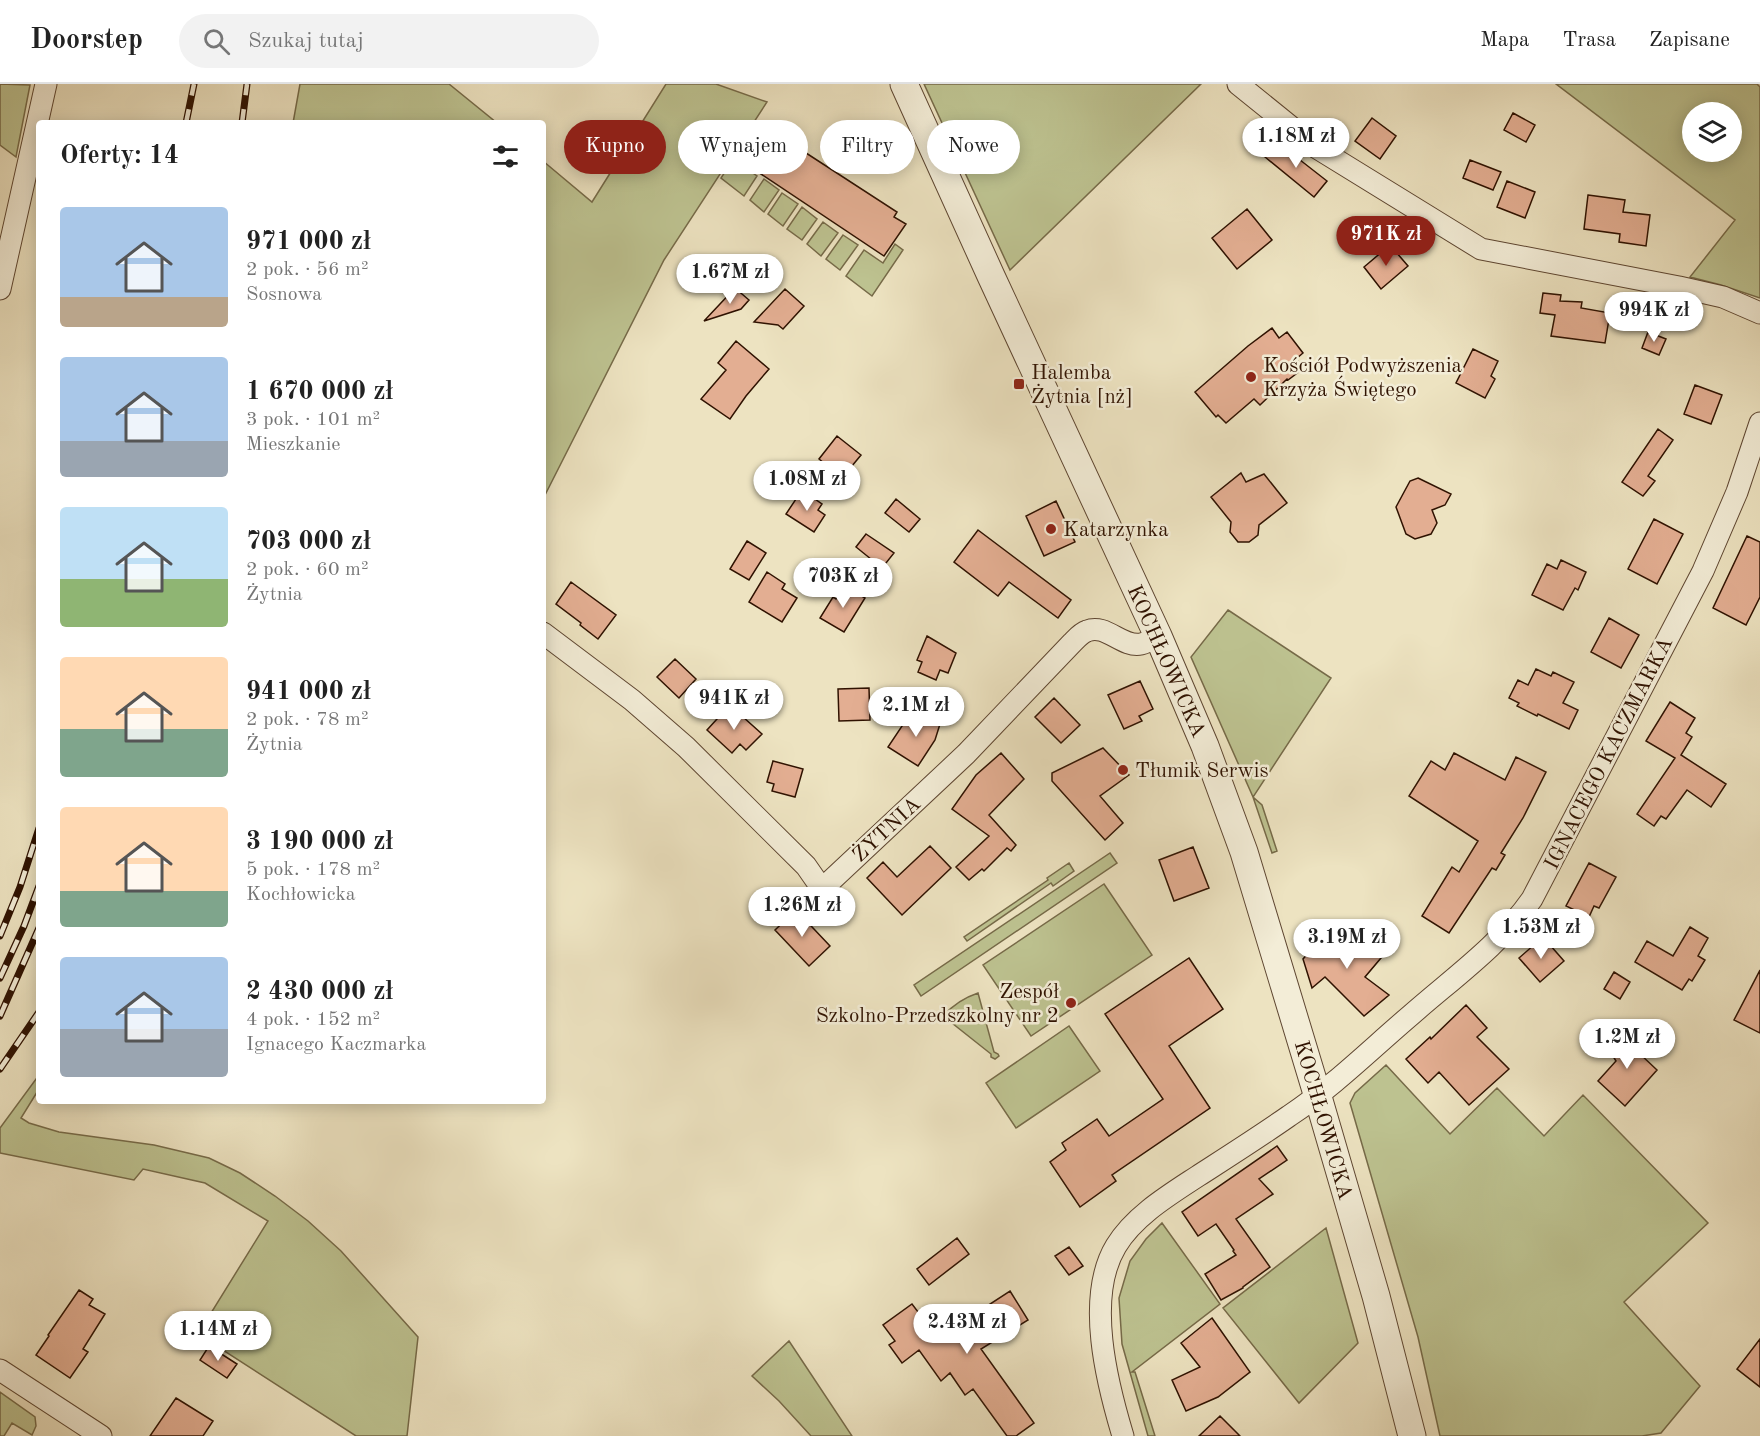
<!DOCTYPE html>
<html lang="pl">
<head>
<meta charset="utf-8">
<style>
	:root { --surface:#fff; --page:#f2f2f2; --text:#222; --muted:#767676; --line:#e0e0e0; --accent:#8f2418 }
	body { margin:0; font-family:"Old Standard TT",serif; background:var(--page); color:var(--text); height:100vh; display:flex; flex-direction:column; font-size:22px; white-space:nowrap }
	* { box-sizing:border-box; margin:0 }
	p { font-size:20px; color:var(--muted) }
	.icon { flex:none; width:33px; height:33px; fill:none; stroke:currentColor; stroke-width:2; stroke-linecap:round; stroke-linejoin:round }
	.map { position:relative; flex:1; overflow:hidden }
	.side { position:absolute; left:36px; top:36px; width:510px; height:984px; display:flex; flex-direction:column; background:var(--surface); border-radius:6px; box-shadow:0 3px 15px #0003 }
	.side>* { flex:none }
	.banner { position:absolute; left:564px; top:36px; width:570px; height:54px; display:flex; gap:12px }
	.controls { position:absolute; left:1682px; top:18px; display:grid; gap:12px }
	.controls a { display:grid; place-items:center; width:60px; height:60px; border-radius:50%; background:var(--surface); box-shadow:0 3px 15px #0003; font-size:30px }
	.price { position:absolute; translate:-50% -51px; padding:0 14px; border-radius:21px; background:#fff; color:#222; font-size:20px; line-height:39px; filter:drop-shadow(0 2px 3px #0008) }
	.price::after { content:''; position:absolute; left:50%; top:36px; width:18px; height:14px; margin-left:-9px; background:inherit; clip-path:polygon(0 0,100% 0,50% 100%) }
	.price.on { background:var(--accent); color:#fff }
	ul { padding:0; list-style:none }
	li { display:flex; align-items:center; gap:18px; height:150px; padding:0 24px }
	li span { display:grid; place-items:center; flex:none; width:168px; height:120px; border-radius:6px; color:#555 }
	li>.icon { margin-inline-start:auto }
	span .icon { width:72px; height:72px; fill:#fffc; stroke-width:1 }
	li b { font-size:26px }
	h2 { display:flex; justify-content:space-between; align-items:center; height:72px; padding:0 24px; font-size:26px }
	.tag { padding:0 21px; border-radius:27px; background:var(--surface); box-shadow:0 3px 15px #0003; font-size:21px; line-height:54px }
	.tag.on { background:var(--accent); color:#fff }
	header { display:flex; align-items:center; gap:36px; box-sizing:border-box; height:84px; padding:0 30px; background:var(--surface); border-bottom:2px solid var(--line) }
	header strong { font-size:28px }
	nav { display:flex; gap:33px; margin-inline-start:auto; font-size:21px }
	.search { width:420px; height:54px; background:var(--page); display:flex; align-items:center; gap:15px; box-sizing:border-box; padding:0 21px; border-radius:33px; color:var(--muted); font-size:22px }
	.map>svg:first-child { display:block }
	.green { fill:#bdc290; stroke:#766a48; stroke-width:1.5; fill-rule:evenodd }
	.building { fill:#e3ae92; stroke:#2f1201; stroke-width:1.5 }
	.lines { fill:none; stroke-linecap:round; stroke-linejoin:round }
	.minor-casing { stroke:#5e4631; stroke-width:23 }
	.tertiary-casing { stroke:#5e4631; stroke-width:29 }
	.minor { stroke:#f3edd7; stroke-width:21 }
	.tertiary { stroke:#f3edd7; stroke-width:27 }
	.rail-casing { stroke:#2f1201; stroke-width:7 }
	.rail { stroke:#f3edd7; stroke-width:4.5; stroke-dasharray:14; stroke-linecap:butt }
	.poi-dot { fill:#8f2418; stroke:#f3edd7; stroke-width:2 }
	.labels { text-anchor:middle; stroke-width:5; stroke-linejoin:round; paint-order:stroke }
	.poi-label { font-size:21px; fill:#2f1201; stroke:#f3edd7; text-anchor:start }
	.street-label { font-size:21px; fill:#2f1201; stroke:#f3edd7 }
</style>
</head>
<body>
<header>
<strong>Doorstep</strong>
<div class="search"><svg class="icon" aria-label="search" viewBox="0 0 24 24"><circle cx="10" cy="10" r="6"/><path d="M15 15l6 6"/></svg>Szukaj tutaj</div>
<nav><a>Mapa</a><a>Trasa</a><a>Zapisane</a></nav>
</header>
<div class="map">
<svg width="1760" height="1352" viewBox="0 0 1760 1352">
	<rect width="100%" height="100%" fill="#ede3c1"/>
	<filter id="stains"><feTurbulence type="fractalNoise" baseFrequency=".00333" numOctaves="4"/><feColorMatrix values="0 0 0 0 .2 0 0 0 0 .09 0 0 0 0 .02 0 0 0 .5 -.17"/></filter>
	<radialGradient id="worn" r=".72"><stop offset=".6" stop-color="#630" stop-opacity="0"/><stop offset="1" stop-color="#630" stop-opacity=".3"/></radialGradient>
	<!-- green -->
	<path class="green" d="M0,0L30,1L16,73L0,61Z
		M300,0H449L497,39H293Z
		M666,0H716L767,18L664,176L543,415V77L592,118Z
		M924,0H1201L1010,186Z
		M1556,0H1757L1760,3V214L1721,201L1690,193L1735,136ZM1692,28H1731V68H1692Z
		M741,63L747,68L740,80L757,92L744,112L721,94Z
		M764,95L779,106L764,128L750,116Z
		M782,109L798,120L783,142L768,130Z
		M802,123L817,135L802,156L787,145Z
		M823,138L838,149L821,172L807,160Z
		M843,151L858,161L840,186L826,175Z
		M895,160L903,166L872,212L846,192L864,166L883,179Z
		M1228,526L1331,594L1253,713L1262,721L1277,767L1272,769L1253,713L1191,573Z
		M1110,769L1117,779L921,912L914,901Z
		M1069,779L1074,787L1053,802L1051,799L967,857L964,853L1048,796L1047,794Z
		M1104,800L1152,871L1031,952L983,881Z
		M978,909L994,968L998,970L999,972L995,975L991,973V970L943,932C953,921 963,914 978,909Z
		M1069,942L1100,987L1016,1044L986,999Z
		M1386,981L1450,1050L1497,1004L1544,1052L1583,1011L1708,1139L1624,1218L1700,1302L1661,1349L1642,1352H1440L1418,1253L1350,1019L1355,1009Z
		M39,991V1005L21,1034L29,1039L59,1048L154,1061L209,1074L240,1089L275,1112L308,1137L341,1167L418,1253L407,1352H356L198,1250L268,1137L205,1099L143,1085L134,1096L0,1069V1044Z
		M1162,1139L1220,1220L1132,1288H1135L1155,1352H1148L1122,1260L1119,1214L1130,1177L1146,1155Z
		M1326,1144L1358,1259L1299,1319L1223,1224Z
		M789,1257L852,1352H811L779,1317L752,1292Z
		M0,1308L35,1333L36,1342L32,1351L12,1339L4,1352H0Z"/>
	<!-- building -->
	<path class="building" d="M1513,29L1535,41L1526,58L1504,46Z
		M1372,34L1396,52L1380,75L1355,57Z
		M766,43L897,128L894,133L906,140L884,172L743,78Z
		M1277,58L1327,97L1314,113L1265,73Z
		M1470,76L1501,88L1493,106L1463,94Z
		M1507,97L1535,108L1525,134L1497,123Z
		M1588,111L1625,116L1623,128L1650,131L1646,162L1619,158L1620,150L1584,145Z
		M1247,125L1272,156L1237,185L1212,154Z
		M1390,161L1408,182L1381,205L1364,183Z
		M735,204L749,216L741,225L704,237Z
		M785,205L804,222L783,245L778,241L754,238Z
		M1543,209L1561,211L1560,217L1582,218L1581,224L1610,229L1605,259L1551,252L1555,231L1540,229Z
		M1272,244L1279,254L1287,248L1303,269L1296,275L1304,284L1288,296L1287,295L1260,321L1254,315L1226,339L1218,331L1216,333L1195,308L1248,262Z
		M1648,248L1666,255L1659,271L1642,264Z
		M736,257L769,285L746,312L730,335L701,315L726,286L718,279Z
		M1473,265L1498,277L1491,292L1495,295L1485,314L1456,299Z
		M1695,301L1722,311L1711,340L1684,330Z
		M1658,345L1673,356L1648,392L1655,397L1643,412L1622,398Z
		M837,352L861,371L842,394L819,375Z
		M1241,389L1246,398L1264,390L1287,419L1259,441L1258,451L1249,458H1238L1230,448L1231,438L1211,413Z
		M1418,394L1451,410L1445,421L1432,426L1437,439L1431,450L1415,455L1406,450L1396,423L1410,397Z
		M800,409L807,414L809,411L822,420L818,426L825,431L814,448L786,430Z
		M896,415L920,435L909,448L885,429Z
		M1056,417L1075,458L1044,472L1026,432Z
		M1654,435L1683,450L1657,500L1628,485Z
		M978,446L1071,516L1058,534L1009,498L998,512L954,478Z
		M866,450L894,469L882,484L856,463Z
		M1747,452L1760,458V513L1746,541L1713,524Z
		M747,457L766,469L749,496L730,485Z
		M1561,476L1586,488L1578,506L1575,504L1563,526L1532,511L1547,480L1557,485Z
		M767,488L785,500L782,505L797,514L782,538L749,518Z
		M571,498L616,531L598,555L580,541L581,539L556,520Z
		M844,501L865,514L844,548L820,534L833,513L836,515Z
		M1609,534L1639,551L1621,584L1591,568Z
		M927,552L956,569L948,589L940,586L936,596L918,588L922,578L917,576Z
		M675,575L696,595L679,614L657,593Z
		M1536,585L1551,592L1553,588L1574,598L1563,619L1578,626L1569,645L1538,630L1537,632L1517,622L1519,619L1509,614L1518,596L1528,601Z
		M1140,597L1153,625L1139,632L1142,637L1124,645L1108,611Z
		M869,604L870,636L839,637L838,605Z
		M1054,614L1080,641L1061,659L1035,633Z
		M1670,618L1695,634L1686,649L1692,653L1681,671L1726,700L1711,723L1687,706L1666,735L1661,732L1654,742L1637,730L1675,674L1646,657Z
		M727,624H733L762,650L746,666L740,660L732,669L707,646Z
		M918,625L940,640L935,656L918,682L888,663L906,636L909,638Z
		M1103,664L1129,691L1100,712L1123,739L1105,756L1052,697V689Z
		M1001,669L1024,695L989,731L1016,761L1011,767L1007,764L984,787L982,785L969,796L956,783L989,752L952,725L976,691Z
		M1454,669L1505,696L1516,673L1546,688L1523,734L1501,769L1505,771L1496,786L1492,784L1449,849L1422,832L1452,783L1459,788L1478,757L1409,712L1431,677L1445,686Z
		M773,677L803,685L795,713L772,707L774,700L767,698Z
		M930,762L951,784L902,831L867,794L883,778L897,793Z
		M1193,763L1209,804L1174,817L1159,776Z
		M1589,779L1616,793L1599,824L1594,822L1589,833L1566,822Z
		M796,826L830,862L809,882L775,846Z
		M1690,843L1708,854L1698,872L1705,876L1692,897L1689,895L1682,906L1635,878L1647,857L1673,872Z
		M1326,849L1348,867L1362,850L1386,868L1365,893L1389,911L1364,932L1325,893L1312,904L1303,875Z
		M1543,853L1564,877L1540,898L1519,874Z
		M1189,874L1223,925L1169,962L1210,1024L1112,1091L1116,1097L1080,1123L1050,1078L1066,1066L1062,1059L1097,1035L1109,1052L1163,1015L1105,930Z
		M1760,886V949L1734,936Z
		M1614,888L1630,898L1620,915L1604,905Z
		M1466,921L1487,944L1477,953L1509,985L1469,1021L1439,988L1428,999L1406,975L1430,953L1431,955Z
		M1629,948L1644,963L1639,969L1657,986L1625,1022L1598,997L1616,977L1608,964Z
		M1277,1062L1287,1076L1259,1095L1273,1110L1236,1135L1270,1183L1243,1203V1204L1221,1216L1205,1190L1236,1171L1233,1167L1234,1166L1216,1140L1198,1152L1182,1128Z
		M957,1154L969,1170L929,1201L917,1185Z
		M1069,1163L1083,1182L1069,1191L1055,1172Z
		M79,1206L93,1215L89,1221L105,1230L83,1265L88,1268L70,1294L36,1271L49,1252L48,1251Z
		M1010,1207L1028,1236L981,1265L1034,1339L1016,1352H1007L973,1305L965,1311L950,1289L941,1297L919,1266L902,1279L889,1261L895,1257L883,1241L912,1220L938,1254Z
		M1212,1234L1250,1288L1218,1313L1186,1327L1172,1296L1200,1283L1181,1259Z
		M1760,1255V1303L1737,1285Z
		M209,1262L237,1280L227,1294L200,1276Z
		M176,1314L213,1337L203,1352H150Z
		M1220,1332L1240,1352H1199Z"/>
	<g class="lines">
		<defs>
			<path id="minor" d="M1238,0L1317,64L1481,165L1679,203L1723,213L1760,229
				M0,205L46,0
				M543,549L632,616L686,663L806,782L822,805L966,670L1072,559C1076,555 1081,549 1087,547C1106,539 1122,564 1141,560C1146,559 1153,555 1158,552
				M0,1286L101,1352
				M1123,1352C1107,1299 1085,1213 1116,1162C1134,1132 1169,1111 1198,1092C1229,1072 1259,1053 1289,1032C1333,1003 1371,965 1411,931C1453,894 1500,861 1532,815L1703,487L1737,408L1760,339"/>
			<path id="tertiary" d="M904,0L991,192L1158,552L1205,662L1244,768L1318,1013L1376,1212L1412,1352"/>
		</defs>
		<!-- minor casing -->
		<use href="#minor" class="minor-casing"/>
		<!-- tertiary casing -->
		<use href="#tertiary" class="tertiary-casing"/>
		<!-- minor -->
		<use href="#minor" class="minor"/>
		<!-- tertiary -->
		<use href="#tertiary" class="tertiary"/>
		<defs>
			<path id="rail" d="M186,39L194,0
				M242,39L247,0
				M0,852L20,803L39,744
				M0,894L24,842L39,802
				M0,932L39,844
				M0,985L39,928"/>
		</defs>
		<!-- rail casing -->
		<use href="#rail" class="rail-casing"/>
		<!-- rail -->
		<use href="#rail" class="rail"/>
	</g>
	<!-- markers -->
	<g class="poi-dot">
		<circle cx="1251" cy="293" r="6"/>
		<rect x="1013" y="294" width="12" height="12" rx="3"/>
		<circle cx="1051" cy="445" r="6"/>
		<circle cx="1123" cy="686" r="6"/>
		<circle cx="1071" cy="919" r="6"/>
	</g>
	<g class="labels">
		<!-- poi labels -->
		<g class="poi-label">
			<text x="1263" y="288">Kościół Podwyższenia<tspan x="1263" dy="24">Krzyża Świętego</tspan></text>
			<text x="1031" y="295">Halemba<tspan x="1031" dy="24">Żytnia [nż]</tspan></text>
			<text x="1063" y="452">Katarzynka</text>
			<text x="1135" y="693">Tłumik Serwis</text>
			<text x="1059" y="914" text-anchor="end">Zespół<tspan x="1059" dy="24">Szkolno-Przedszkolny nr 2</tspan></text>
		</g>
		<!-- street labels -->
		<g class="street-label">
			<text transform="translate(1167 577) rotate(66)" y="7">KOCHŁOWICKA</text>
			<text transform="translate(1608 669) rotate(-63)" y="7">IGNACEGO KACZMARKA</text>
			<text transform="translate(886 745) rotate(-43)" y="7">ŻYTNIA</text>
			<text transform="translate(1324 1036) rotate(74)" y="7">KOCHŁOWICKA</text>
		</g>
	</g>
	<rect width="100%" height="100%" filter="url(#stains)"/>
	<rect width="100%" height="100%" fill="url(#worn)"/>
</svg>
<div class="controls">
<a><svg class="icon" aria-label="layers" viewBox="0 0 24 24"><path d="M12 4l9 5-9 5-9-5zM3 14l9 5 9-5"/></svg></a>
</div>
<b class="price" style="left:1296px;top:85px">1.18M zł</b>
<b class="price on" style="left:1386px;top:183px">971K zł</b>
<b class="price" style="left:730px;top:221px">1.67M zł</b>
<b class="price" style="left:1654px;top:259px">994K zł</b>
<b class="price" style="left:807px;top:428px">1.08M zł</b>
<b class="price" style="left:843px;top:525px">703K zł</b>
<b class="price" style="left:734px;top:647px">941K zł</b>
<b class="price" style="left:916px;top:654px">2.1M zł</b>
<b class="price" style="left:802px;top:854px">1.26M zł</b>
<b class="price" style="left:1541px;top:876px">1.53M zł</b>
<b class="price" style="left:1347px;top:886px">3.19M zł</b>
<b class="price" style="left:1627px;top:986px">1.2M zł</b>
<b class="price" style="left:967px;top:1271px">2.43M zł</b>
<b class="price" style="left:218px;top:1278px">1.14M zł</b>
<div class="banner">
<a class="tag on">Kupno</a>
<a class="tag">Wynajem</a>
<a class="tag">Filtry</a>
<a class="tag">Nowe</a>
</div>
<section class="side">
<h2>Oferty: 14<svg class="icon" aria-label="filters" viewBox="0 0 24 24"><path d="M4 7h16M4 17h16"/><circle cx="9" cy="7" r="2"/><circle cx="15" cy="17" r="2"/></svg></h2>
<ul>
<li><span style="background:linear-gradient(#a9c7e8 75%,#b9a48a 0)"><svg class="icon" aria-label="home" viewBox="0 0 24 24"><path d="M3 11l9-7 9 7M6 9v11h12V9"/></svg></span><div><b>971 000 zł</b><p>2 pok. · 56 m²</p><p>Sosnowa</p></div></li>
<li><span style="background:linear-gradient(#a9c7e8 70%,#9aa5b1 0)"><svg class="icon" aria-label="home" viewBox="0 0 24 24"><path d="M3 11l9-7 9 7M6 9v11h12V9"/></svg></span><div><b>1 670 000 zł</b><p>3 pok. · 101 m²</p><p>Mieszkanie</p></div></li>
<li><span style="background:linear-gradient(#bfe0f5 60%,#8fb573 0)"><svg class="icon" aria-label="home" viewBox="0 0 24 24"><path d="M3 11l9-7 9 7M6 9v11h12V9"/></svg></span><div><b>703 000 zł</b><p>2 pok. · 60 m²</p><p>Żytnia</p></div></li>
<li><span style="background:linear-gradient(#ffd9b3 60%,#7fa58c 0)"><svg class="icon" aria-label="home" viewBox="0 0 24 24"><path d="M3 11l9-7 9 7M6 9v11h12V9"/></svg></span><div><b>941 000 zł</b><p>2 pok. · 78 m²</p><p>Żytnia</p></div></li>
<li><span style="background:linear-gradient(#ffd9b3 70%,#7fa58c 0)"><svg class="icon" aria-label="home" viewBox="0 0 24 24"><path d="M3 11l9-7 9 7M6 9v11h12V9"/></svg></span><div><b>3 190 000 zł</b><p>5 pok. · 178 m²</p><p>Kochłowicka</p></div></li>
<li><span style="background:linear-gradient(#a9c7e8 60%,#9aa5b1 0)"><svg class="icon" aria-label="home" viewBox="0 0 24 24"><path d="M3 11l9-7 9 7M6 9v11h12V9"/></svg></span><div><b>2 430 000 zł</b><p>4 pok. · 152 m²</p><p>Ignacego Kaczmarka</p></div></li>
</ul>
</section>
</div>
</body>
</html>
